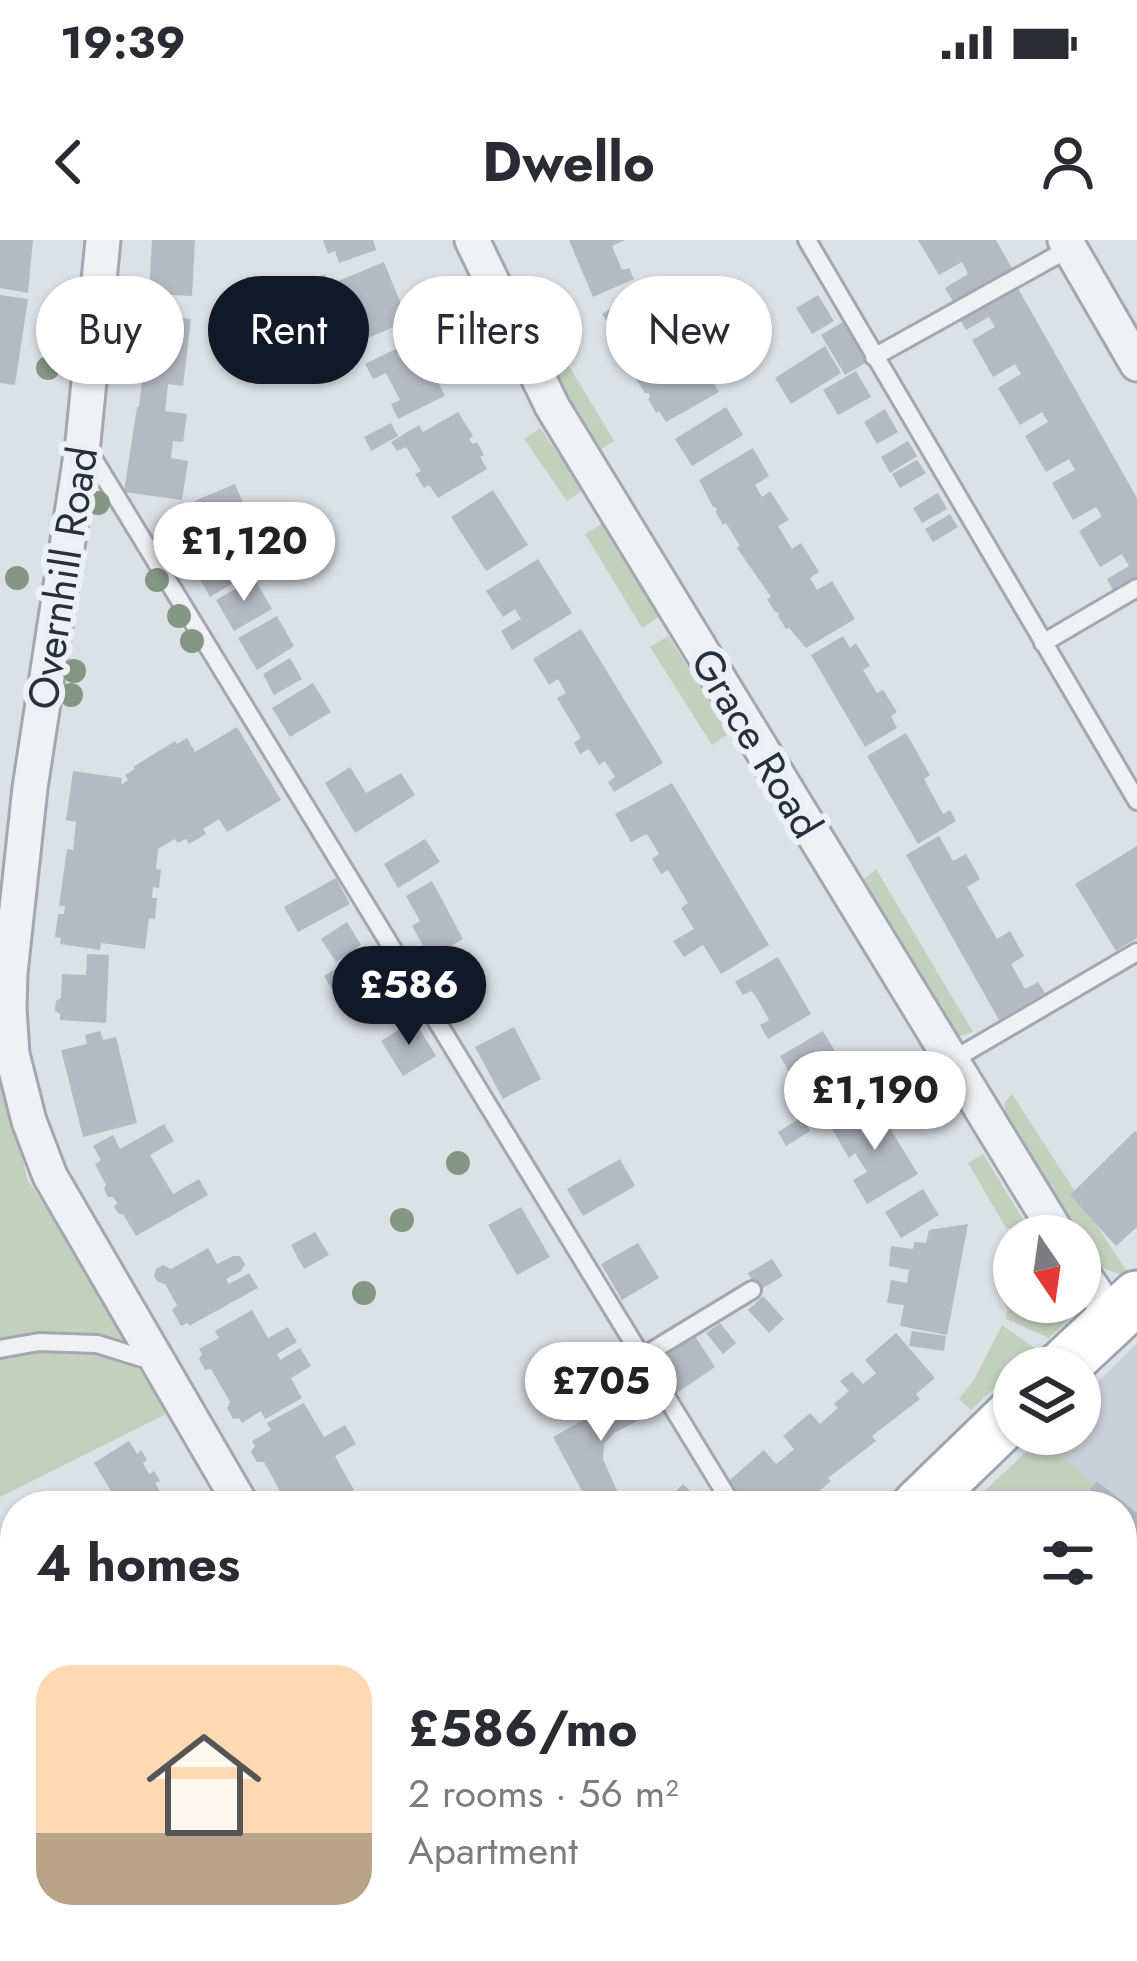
<!DOCTYPE html>
<html lang="en">
<head>
<meta charset="utf-8">
<style>
	:root { --surface:#fff; --page:#f2f2f3; --text:#2b2b33; --muted:#7c7c81; --line:#e1e1e2; --accent:#111827 }
	body { margin:0; font-family:Jost,sans-serif; background:var(--page); color:var(--text); height:100vh; display:flex; flex-direction:column; font-size:45px; white-space:nowrap }
	* { box-sizing:border-box; margin:0 }
	p { font-size:39px; color:var(--muted) }
	.icon { flex:none; width:66px; height:66px; fill:none; stroke:currentColor; stroke-width:2; stroke-linecap:round; stroke-linejoin:round }
	.map { position:relative; flex:1; overflow:hidden }
	.drawer { position:absolute; left:0px; top:1251px; width:1137px; height:471px; display:flex; flex-direction:column; background:var(--surface); border-radius:48px 48px 0 0; box-shadow:0 3px 9px #0004 }
	.drawer>* { flex:none }
	.banner { position:absolute; left:36px; top:36px; width:1065px; height:108px; display:flex; gap:24px }
	.needle { width:78px; rotate:167deg }
	.fabs { position:absolute; left:993px; top:975px; display:grid; gap:24px }
	.fabs a { display:grid; place-items:center; width:108px; height:108px; border-radius:50%; background:var(--surface); box-shadow:0 3px 9px #0004; font-size:60px }
	.price { position:absolute; translate:-50% -102px; padding:0 27px; border-radius:42px; background:#fff; color:#222; font-size:39px; line-height:78px; filter:drop-shadow(0 3px 6px #0008) }
	.price::after { content:''; position:absolute; left:50%; top:72px; width:36px; height:27px; margin-left:-18px; background:inherit; clip-path:polygon(0 0,100% 0,50% 100%) }
	.price.on { background:var(--accent); color:#fff }
	ul { padding:0; list-style:none }
	li { display:flex; align-items:center; gap:36px; height:300px; padding:0 36px }
	li+li { border-top:3px solid var(--line) }
	li span { display:grid; place-items:center; flex:none; width:336px; height:240px; border-radius:36px; color:#555 }
	li>.icon { margin-inline-start:auto }
	span .icon { width:144px; height:144px; fill:#fffc; stroke-width:1 }
	li b { font-size:51px }
	h2 { display:flex; justify-content:space-between; align-items:center; height:144px; padding:0 36px; font-size:51px }
	.chip { padding:0 42px; border-radius:54px; background:var(--surface); box-shadow:0 3px 9px #0004; font-size:42px; line-height:108px }
	.chip.on { background:var(--accent); color:#fff }
	.status { display:flex; justify-content:space-between; align-items:center; height:84px; padding:0 60px; background:var(--surface); direction:ltr }
	.status svg { height:33px; fill:currentColor }
	header { display:flex; justify-content:space-between; align-items:center; height:156px; padding:0 36px; background:var(--surface); font-size:54px; font-weight:700 }
	.map>svg:first-child { display:block }
	.built { fill:#cad0d8 }
	.green { fill:#c3d0bd }
	.building { fill:#b4bac3 }
	.lines { fill:none; stroke-linecap:round; stroke-linejoin:round }
	.service-casing { stroke:#a2a8b0; stroke-width:22 }
	.minor-casing { stroke:#a2a8b0; stroke-width:39 }
	.primary-casing { stroke:#9ca6b2; stroke-width:57 }
	.service { stroke:#eff1f5; stroke-width:16 }
	.minor { stroke:#eff1f5; stroke-width:33 }
	.primary { stroke:#fff; stroke-width:51 }
	.tree { fill:#859684 }
	.labels { text-anchor:middle; stroke-width:12; stroke-linejoin:round; paint-order:stroke }
	.street-label { font-size:42px; fill:#26303d; stroke:#ecf0f4 }
</style>
</head>
<body>
<div class="status"><b>19:39</b><svg viewBox="0 0 49 12"><path d="M0 12V9h3v3zM5 12V6h3v6zM10 12V3h3v9zM15 12V0h3v12zM26 1h20v11H26zM47 4h2v5h-2z"/></svg></div>
<header><svg class="icon" aria-label="back" viewBox="0 0 24 24"><path d="M15 5l-7 7 7 7"/></svg>Dwello<svg class="icon" aria-label="person" viewBox="0 0 24 24"><circle cx="12" cy="8" r="4"/><path d="M4 21q1-7 8-7t8 7"/></svg></header>
<div class="map">
<svg width="1137" height="1721" viewBox="0 0 1137 1721">
	<rect width="100%" height="100%" fill="#dce1e6"/>
	<!-- built -->
	<path class="built" d="M1137,1103V1721H1120L1102,1707H1122V1266H969L1045,1194H1080V1160Z"/>
	<!-- green -->
	<path class="green" d="M562,114L614,201L601,209L548,122Z
		M540,188L583,250L567,261L524,199Z
		M603,283L660,376L642,388L585,294Z
		M668,396L730,493L712,505L650,407Z
		M876,629L973,792L955,798L863,640Z
		M0,833L12,863L27,939L74,1009L166,1174L0,1257Z
		M1012,854L1129,1035C1104,1033 1086,1021 1080,996H1077L1008,884L1004,864Z
		M983,914L1029,989L1006,988L968,923Z
		M1014,1012V1062H1075L1074,1075L1049,1098L1006,1079Z
		M1002,1085L1036,1109L971,1170L959,1159L975,1138Z
		M1041,1198L1096,1246L1079,1266H969Z"/>
	<!-- building -->
	<path class="building" d="M0,0H33L28,53L0,48Z
		M152,0H195L192,56L149,54Z
		M323,0H373L376,10L339,23L335,11L328,14Z
		M569,0H625L612,6L622,30L629,28L634,39L593,57Z
		M918,0H996L1014,32L956,66L945,48L968,34L962,22L939,35Z
		M384,22L408,81L356,103L344,73L356,67L350,52L344,55L338,41Z
		M325,34L331,49L310,57L304,43Z
		M657,41L690,96L687,98L694,110L678,120L685,131L702,122L719,152L666,182L659,171L656,173L648,158L650,157L649,153H645L636,139L639,137L618,106L620,104L616,98L613,100L605,86L609,84L602,74Z
		M1015,43L1137,258V346L1117,358L1107,339L1129,326L1122,314L1100,327L1079,291L1101,277L1100,273L1096,267L1073,280L1052,243L1075,230L1069,219L1046,232L1025,196L1048,182L1042,172L1020,185L998,148L1021,134L1015,124L993,137L972,100L995,87L989,77L966,90L958,76Z
		M0,55L28,59L15,145L0,143Z
		M818,55L834,81L812,94L796,68Z
		M149,64L175,66L174,77L191,79L183,146L168,144L165,171L187,174L183,202L173,201L171,218L188,221L182,260L124,252L137,167H139L142,141H138Z
		M843,82L867,122L845,135L821,95Z
		M416,99L445,156L398,179L391,164L400,160L386,133L373,139L365,124Z
		M825,106L841,133L791,164L775,138Z
		M856,131L871,157L838,175L823,150Z
		M726,167L743,195L692,226L675,199Z
		M885,169L898,192L877,204L864,182Z
		M458,172L473,196L469,199L473,204L477,202L484,215L480,217L487,229L438,258L429,245L424,248L415,234L421,231L406,207L397,211L391,202L419,185L423,192Z
		M391,183L398,196L371,211L364,197Z
		M908,201L917,216L890,233L881,217Z
		M753,208L769,236L755,245L762,257L770,251L789,280L778,286L792,309L801,303L819,332L810,338L817,350L832,341L855,379L806,408L789,388L786,389L778,376L779,373L775,372L767,359L771,357L737,308L740,306L726,283L723,285L716,272L717,268L713,267L699,240Z
		M917,220L926,233L900,248L892,234Z
		M235,244L249,277L193,301L183,276L189,274L185,265Z
		M493,250L528,305L486,331L451,277Z
		M938,253L947,269L922,283L913,268Z
		M950,274L958,287L933,302L925,289Z
		M227,316L240,339L210,357L197,334Z
		M538,319L572,373L512,410L501,391L521,379L515,369L503,377L486,351Z
		M254,338L272,369L234,391L216,360Z
		M277,376L294,406L257,430L238,398Z
		M581,389L663,523L614,552L608,542L615,537L605,521L599,525L589,509L580,514L574,503L581,498L557,458L566,453L558,439L549,445L533,419Z
		M843,396L850,408L856,403L870,426L863,430L877,453L883,450L897,472L891,476L897,488L865,507L811,415Z
		M290,418L302,439L274,455L263,434Z
		M313,443L331,472L290,497L272,468Z
		M237,487L281,560L227,592L219,579L203,589L206,594L189,604L186,599L178,603L175,599L158,609L156,629L161,630L159,648L153,647L152,658H157L155,679L149,678L145,709L101,703L100,710L60,704L61,698L55,697L58,674H64L65,666H59L67,609L73,610L76,582L66,580L73,531L122,538L121,545L128,540L125,535L135,529L133,527L175,501L177,504L187,498L195,512Z
		M906,493L930,535L924,539L943,574L950,570L956,581L918,604L867,516Z
		M350,527L366,553L401,533L415,555L355,593L325,543Z
		M672,543L769,705L721,734L703,705L684,717L673,701L694,689L681,668L688,663L668,630L661,634L652,619L659,614L647,594L631,602L615,574Z
		M939,596L953,621L966,614L973,626L980,639L967,647L997,699L1010,691L1024,716L1011,724L1025,749L1038,742L1045,753L999,780L906,615Z
		M425,599L440,622L398,648L384,624Z
		M1137,606V698L1116,711L1075,644Z
		M336,638L350,664L298,692L284,667Z
		M432,641L463,699L430,718L412,686L420,681L406,656Z
		M347,682L361,705L336,722L321,699Z
		M364,712L381,741L341,764L324,736Z
		M87,714L109,715L106,783L60,780V774L55,771L56,761L61,758L62,734L86,735Z
		M778,717L811,774L768,799L760,785L769,780L761,765L752,751L743,755L735,742Z
		M414,780L436,816L403,836L381,801Z
		M514,787L541,839L503,859L475,807Z
		M100,791L103,800L116,797L137,883L83,897L61,810L87,804L85,795Z
		M823,791L856,847L813,872L806,858L815,853L806,838L796,844L780,816Z
		M875,864L918,934L867,964L853,940L867,932L855,913L849,918L832,889Z
		M802,877L810,891L786,906L778,892Z
		M164,884L174,901L150,915L173,954L199,939L208,955L136,996L123,974H119L114,967L117,963L113,957H108L104,949L106,945L95,924L101,920L93,906L113,895L120,909Z
		M1135,891L1137,893V987L1116,1006L1070,955Z
		M620,919L635,946L583,976L567,949Z
		M923,949L939,975L901,998L885,972Z
		M521,967L550,1017L517,1035L488,985Z
		M968,984L947,1095L900,1086L904,1065L887,1063L891,1040L907,1043L909,1030L889,1026L891,1006L913,1009L914,1002L926,1003L929,990Z
		M315,992L329,1015L304,1029L291,1005Z
		M638,1003L659,1038L622,1060L601,1024Z
		M208,1008L217,1024L233,1016H240L245,1024L241,1031L226,1039L229,1044L249,1033L258,1048L189,1086L188,1083L181,1086L172,1070L177,1065L165,1044L158,1042L154,1036L156,1029L163,1025L171,1029Z
		M772,1019L783,1036L758,1051L748,1033Z
		M763,1056L784,1079L769,1093L748,1070Z
		M252,1070L268,1098L288,1087L297,1102L277,1114L280,1120L300,1108L311,1126L291,1138L302,1158L265,1179L261,1171L242,1183L239,1178L233,1179L227,1168L230,1162L211,1129L205,1130L199,1119L202,1114L199,1109L219,1098L215,1091Z
		M720,1083L736,1103L723,1114L706,1093Z
		M912,1091L946,1096L944,1111L909,1106Z
		M896,1093L935,1138L916,1154L920,1159L872,1196L876,1201L828,1238L831,1241L803,1265L800,1261L795,1266H745L725,1244L764,1210L776,1224L785,1217L794,1209L783,1196L810,1173L820,1184L838,1168L834,1164L849,1151L840,1141L852,1132L863,1144L876,1133L865,1120Z
		M695,1096L715,1127L674,1155L655,1123Z
		M645,1145L658,1170L614,1193L604,1204L603,1219L620,1257L602,1266H590L553,1197Z
		M304,1163L324,1197L345,1185L356,1204L335,1216L354,1250L327,1266H282L279,1260L282,1255L264,1222H257L251,1212L255,1206L252,1201L271,1190L267,1183Z
		M129,1201L137,1214L141,1210L147,1220L143,1223L149,1234L154,1231L160,1241L155,1243L162,1255L144,1266H120L94,1223Z
		M1097,1241L1137,1273V1353L1126,1344L1122,1349V1266H1077Z
		M683,1244L705,1266H661Z
		M1122,1419L1137,1431V1534L1122,1522Z
		M0,1496L15,1521V1529L0,1538Z
		M15,1543V1604L0,1579V1552Z
		M235,1707H289L297,1717L292,1721H218Z
		M785,1707H823L814,1717L819,1721H786L793,1713Z
		M983,1707H1068L1087,1721H972Z"/>
	<g class="lines">
		<defs>
			<path id="service" d="M807,0L1137,561
				M874,117L1070,8
				M86,207L733,1266
				M1043,403L1137,348
				M951,821L1137,712
				M0,1109L39,1102L97,1104L158,1123
				M642,1117L752,1050
				M28,1721L29,1720"/>
			<path id="minor" d="M103,0L83,202L30,548L10,733L9,768L12,814L29,881L50,936L242,1266
				M472,0L552,166L1059,996
				M1065,0L1137,124
				M1080,1030L1113,1078
				M0,1671L15,1696
				M725,1721L733,1707"/>
			<path id="primary" d="M1061,1128L1137,1057
				M918,1266L1014,1173
				M388,1721L404,1707"/>
		</defs>
		<!-- service casing -->
		<use href="#service" class="service-casing"/>
		<!-- minor casing -->
		<use href="#minor" class="minor-casing"/>
		<!-- primary casing -->
		<use href="#primary" class="primary-casing"/>
		<!-- service -->
		<use href="#service" class="service"/>
		<!-- minor -->
		<use href="#minor" class="minor"/>
		<!-- primary -->
		<use href="#primary" class="primary"/>
	</g>
	<!-- trees -->
	<g class="tree">
		<circle cx="58" cy="105" r="12"/>
		<circle cx="48" cy="128" r="12"/>
		<circle cx="98" cy="263" r="12"/>
		<circle cx="17" cy="338" r="12"/>
		<circle cx="157" cy="340" r="12"/>
		<circle cx="179" cy="376" r="12"/>
		<circle cx="192" cy="401" r="12"/>
		<circle cx="74" cy="431" r="12"/>
		<circle cx="71" cy="455" r="12"/>
		<circle cx="458" cy="923" r="12"/>
		<circle cx="402" cy="980" r="12"/>
		<circle cx="364" cy="1053" r="12"/>
	</g>
	<g class="labels">
		<!-- street labels -->
		<g class="street-label">
			<text transform="translate(62 338) rotate(-81)" y="15">Overnhill Road</text>
			<text transform="translate(757 503) rotate(59)" y="15">Grace Road</text>
		</g>
	</g>
</svg>
<div class="fabs">
<a><svg class="needle" viewBox="-14 -14 28 28"><path d="M0-13l5 13h-10z" fill="#e53935"/><path d="M0 13l5-13h-10z" fill="#7c7c81"/></svg></a>
<a><svg class="icon" aria-label="layers" viewBox="0 0 24 24"><path d="M12 4l9 5-9 5-9-5zM3 14l9 5 9-5"/></svg></a>
</div>
<b class="price" style="left:244px;top:364px">£1,120</b>
<b class="price on" style="left:409px;top:808px">£586</b>
<b class="price" style="left:875px;top:913px">£1,190</b>
<b class="price" style="left:601px;top:1204px">£705</b>
<div class="banner">
<a class="chip">Buy</a>
<a class="chip on">Rent</a>
<a class="chip">Filters</a>
<a class="chip">New</a>
</div>
<section class="drawer">
<h2>4 homes<svg class="icon" aria-label="filters" viewBox="0 0 24 24"><path d="M4 7h16M4 17h16"/><circle cx="9" cy="7" r="2"/><circle cx="15" cy="17" r="2"/></svg></h2>
<ul>
<li><span style="background:linear-gradient(#ffd9b3 70%,#b9a48a 0)"><svg class="icon" aria-label="home" viewBox="0 0 24 24"><path d="M3 11l9-7 9 7M6 9v11h12V9"/></svg></span><div><b>£586/mo</b><p>2 rooms · 56 m²</p><p>Apartment</p></div></li>
</ul>
</section>
</div>
</body>
</html>
